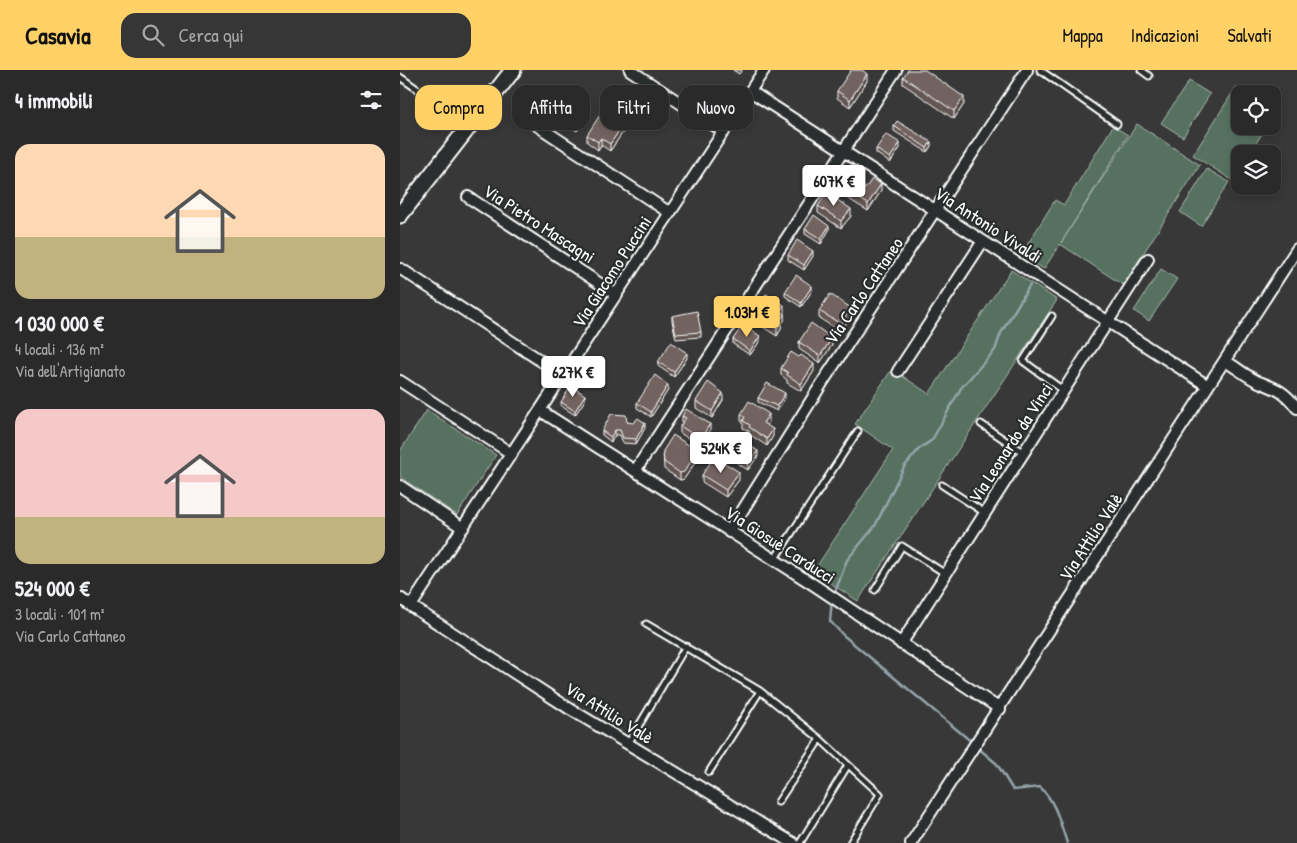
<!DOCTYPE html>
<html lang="it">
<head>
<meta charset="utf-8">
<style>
	:root { --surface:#2a2a2a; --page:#363636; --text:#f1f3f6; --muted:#a5a7a8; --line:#464647; --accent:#ffd166 }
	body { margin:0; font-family:"Patrick Hand",sans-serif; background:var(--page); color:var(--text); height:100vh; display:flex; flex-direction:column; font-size:19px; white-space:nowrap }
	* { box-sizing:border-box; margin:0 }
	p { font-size:16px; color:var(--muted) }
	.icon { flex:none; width:28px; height:28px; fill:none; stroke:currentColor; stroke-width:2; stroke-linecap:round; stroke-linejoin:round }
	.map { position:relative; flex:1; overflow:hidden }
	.side { display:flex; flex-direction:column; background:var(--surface); width:400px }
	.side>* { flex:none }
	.hud { position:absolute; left:15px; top:15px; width:475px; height:45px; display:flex; gap:10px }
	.tools { position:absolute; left:831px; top:15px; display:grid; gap:10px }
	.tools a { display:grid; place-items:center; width:50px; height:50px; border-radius:10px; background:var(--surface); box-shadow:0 2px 8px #0003,0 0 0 1px var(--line); font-size:25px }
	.price { position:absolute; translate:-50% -42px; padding:0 11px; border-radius:5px; background:#fff; color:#222; font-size:16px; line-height:32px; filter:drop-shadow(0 1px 2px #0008) }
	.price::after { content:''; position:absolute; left:50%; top:30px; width:15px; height:11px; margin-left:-8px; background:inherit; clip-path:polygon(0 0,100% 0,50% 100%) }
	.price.current { background:var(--accent); color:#111 }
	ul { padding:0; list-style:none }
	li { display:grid; align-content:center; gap:10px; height:265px; padding:0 15px }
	li span { display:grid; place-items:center; height:155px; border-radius:15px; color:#555 }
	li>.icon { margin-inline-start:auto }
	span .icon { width:90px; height:90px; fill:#fffc; stroke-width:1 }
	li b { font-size:21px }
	h2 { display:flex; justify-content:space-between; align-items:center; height:60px; padding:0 15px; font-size:21px }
	.chip { padding:0 18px; border-radius:15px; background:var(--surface); box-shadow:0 2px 8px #0003,0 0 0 1px var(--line); font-size:18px; line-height:45px }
	.chip.current { background:var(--accent); color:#111 }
	header { display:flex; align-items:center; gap:30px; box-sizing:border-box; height:70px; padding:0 25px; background:var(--accent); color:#111 }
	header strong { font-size:24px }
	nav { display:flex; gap:28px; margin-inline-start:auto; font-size:18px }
	.search { width:350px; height:45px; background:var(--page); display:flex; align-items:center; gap:12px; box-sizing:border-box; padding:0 18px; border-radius:15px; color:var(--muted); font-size:19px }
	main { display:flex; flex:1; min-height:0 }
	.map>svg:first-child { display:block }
	.green { fill:#567160; stroke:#aab8b0 }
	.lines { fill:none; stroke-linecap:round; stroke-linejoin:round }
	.stream { stroke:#95a4ab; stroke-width:2.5 }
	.lane-casing { stroke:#fff; stroke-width:9 }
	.street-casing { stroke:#fff; stroke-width:14 }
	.secondary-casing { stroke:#fff; stroke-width:19 }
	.lane { stroke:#2a2d2e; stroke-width:5 }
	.street { stroke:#2a2d2e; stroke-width:10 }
	.secondary { stroke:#2a2d2e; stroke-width:15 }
	.wall { fill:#625653; stroke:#fff }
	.shaded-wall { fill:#504644; stroke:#fff }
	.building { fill:#726461; stroke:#fff }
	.labels { text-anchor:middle; stroke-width:4.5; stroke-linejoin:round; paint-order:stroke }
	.street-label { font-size:18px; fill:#fff; stroke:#2a2d2e }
</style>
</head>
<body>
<header>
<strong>Casavia</strong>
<div class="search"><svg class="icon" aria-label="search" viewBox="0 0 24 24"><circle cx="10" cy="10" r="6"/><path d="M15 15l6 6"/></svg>Cerca qui</div>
<nav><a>Mappa</a><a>Indicazioni</a><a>Salvati</a></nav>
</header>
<main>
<section class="side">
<h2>4 immobili<svg class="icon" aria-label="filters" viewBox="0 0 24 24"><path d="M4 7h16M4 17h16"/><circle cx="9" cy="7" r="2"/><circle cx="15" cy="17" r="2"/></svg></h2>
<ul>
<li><span style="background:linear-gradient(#ffd9b3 60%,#c2b280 0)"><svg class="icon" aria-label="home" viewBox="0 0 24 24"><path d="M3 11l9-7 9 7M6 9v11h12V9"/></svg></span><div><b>1 030 000 €</b><p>4 locali · 136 m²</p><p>Via dell'Artigianato</p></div></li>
<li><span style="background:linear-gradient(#f6c9c9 70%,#c2b280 0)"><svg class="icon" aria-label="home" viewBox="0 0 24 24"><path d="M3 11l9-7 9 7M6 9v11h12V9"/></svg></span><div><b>524 000 €</b><p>3 locali · 101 m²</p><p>Via Carlo Cattaneo</p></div></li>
</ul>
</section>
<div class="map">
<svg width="897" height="773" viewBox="0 0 897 773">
	<rect width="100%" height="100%" fill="#383838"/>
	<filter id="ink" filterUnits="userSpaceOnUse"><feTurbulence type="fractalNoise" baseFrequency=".02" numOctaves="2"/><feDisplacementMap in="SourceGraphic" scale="10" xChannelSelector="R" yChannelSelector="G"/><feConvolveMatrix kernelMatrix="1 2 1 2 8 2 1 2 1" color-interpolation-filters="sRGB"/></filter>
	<g filter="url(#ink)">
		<!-- green -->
		<path class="green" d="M789,11L810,24L783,67L761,53Z
			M836,17L846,24H840V56H867L849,84H840V98L832,110L793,85Z
			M737,54L800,95L723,215L660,174L644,199L621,185L655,130L664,135L713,56L728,65L661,173Z
			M807,99L829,112L801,156L780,142Z
			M761,199L777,209L749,251L734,241Z
			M611,200L657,230L458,531L413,502L493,380L455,354L492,299L529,324Z
			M27,340L96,385L57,445L0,407V381Z"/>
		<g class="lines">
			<!-- stream -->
			<path class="stream" d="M434,525L447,490L475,456L504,397L519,379L532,370L561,318L595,280L601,263L630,215
				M432,530L430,551L443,565L573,673
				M577,677L597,694L613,720L640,717C656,732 660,753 667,773"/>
			<defs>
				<path id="lane" d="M640,0L717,54
					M741,0L749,6
					M0,7L67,54
					M652,246L623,291L664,321
					M581,354L624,383
					M542,415L585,443
					M374,490L458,361
					M475,520L502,476L546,504
					M246,554L360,621L420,669L480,724L450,773
					M228,674L286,576
					M309,702L360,621
					M378,732L420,669
					M400,773L448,695"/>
				<path id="street" d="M230,0L324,62
					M350,21L808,316
					M124,47L270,143
					M68,127L217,225
					M1,199L164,306
					M825,291C836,297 847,307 859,312C877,319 884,321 897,338
					M498,301L583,171
					M0,311L112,384
					M141,341L414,515L600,639
					M235,401L496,0
					M0,416L63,458
					M329,462L424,310L627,0
					M0,528L11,536L364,0
					M11,536L170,639L393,773
					M501,574L748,189
					M511,773L897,179"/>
				<path id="secondary" d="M0,145L113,0"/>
			</defs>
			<!-- lane casing -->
			<use href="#lane" class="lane-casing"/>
			<!-- street casing -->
			<use href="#street" class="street-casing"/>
			<!-- secondary casing -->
			<use href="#secondary" class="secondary-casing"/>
			<!-- lane -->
			<use href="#lane" class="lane"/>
			<!-- street -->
			<use href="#street" class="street"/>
			<!-- secondary -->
			<use href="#secondary" class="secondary"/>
		</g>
		<!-- wall -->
		<path class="wall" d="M333,0H342L339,4Z
			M503,7L564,34L554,49L503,14Z
			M467,11L450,37L437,28V21Z
			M159,38L189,43L177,61L161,50V47L159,45Z
			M494,56L531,76L527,82L494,61Z
			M223,62L210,81L201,75L198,80L187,72V65Z
			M500,78L490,93L476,83V79Z
			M463,111L460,115L465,119L481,121L468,141L439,123V115Z
			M418,136L451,146L441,158L418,143Z
			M405,159L429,160L421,174L405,164Z
			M388,185L413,186L404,200L388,190Z
			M412,221L401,237L385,226V222Z
			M360,232L384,243V251L381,254V259L377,266L358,254V247L359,244Z
			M419,241L451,245L441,262L419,248Z
			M272,246L301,262V267L276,269L272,251Z
			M333,269L360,271L350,285L333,274Z
			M399,272L432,275L420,293L399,279Z
			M399,287L414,301L401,321L387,313V310L381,305V298Z
			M287,288L274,307L258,296V292Z
			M268,320L251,347L237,338V333Z
			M358,328H385L377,341L358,332Z
			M185,330L175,345L161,336V332Z
			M323,330L312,348L296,338V331Z
			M341,344L369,352L367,355L373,366L367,376L349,364V361L343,358V353L341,351Z
			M282,346L310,361L300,376L280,363V356L282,353Z
			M227,352L245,358L236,374L223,373L220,365H215L211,372L202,365V361Z
			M263,381L298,388L284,409L280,410L264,399Z
			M331,385L358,386L348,400L331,389Z
			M318,394L339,410L326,427L302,412V405Z"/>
		<!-- shaded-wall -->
		<path class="shaded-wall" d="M467,4V11L450,37V30Z
			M564,27V34L554,49V41Z
			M189,36V43L177,61V54Z
			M223,55V62L210,81V74Z
			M201,68V75L198,80V72Z
			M531,72V76L527,82V78Z
			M500,73V78L490,93V88Z
			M463,104V111L456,120V113Z
			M481,114V121L468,141V134Z
			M451,139V146L441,158V151Z
			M429,156V160L421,174V169Z
			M413,181V186L404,200V195Z
			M412,216V221L401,237V233Z
			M384,235V243L380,249V241Z
			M451,238V245L441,262V254Z
			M384,244V251L381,254V259L377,266V259L380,250Z
			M360,266V271L350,285V281Z
			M432,268V275L420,293V286Z
			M287,283V288L274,307V302Z
			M414,294V301L401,321V314Z
			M268,315V320L251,347V342Z
			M323,323V330L312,348V341Z
			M385,323V328L377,341V336Z
			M185,325V330L175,345V341Z
			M369,344V352L363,360V353Z
			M245,353V358L236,374V369Z
			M310,354V361L300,376V369Z
			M373,359V366L367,376V369Z
			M215,360V365L211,372V367Z
			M298,381V388L284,409L280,410V403Z
			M358,381V386L348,400V395Z
			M339,402V410L326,427V420Z"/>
		<!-- building -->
		<path class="building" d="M451,0H462L467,4L450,30L437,21Z
			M508,0H525L564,27L554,41L503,7Z
			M169,23L189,36L177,54L161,43L163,41L159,38Z
			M200,45L210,52L213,48L223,55L210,74L201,68L198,72L187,65Z
			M497,51L531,72L527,78L494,56Z
			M486,64L500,73L490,88L476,79Z
			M451,96L463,104L456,113L465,119L472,109L481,114L468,134L439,115Z
			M427,123L451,139L441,151L418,136Z
			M414,145L429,156L421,169L405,159Z
			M397,170L413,181L404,195L388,185Z
			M396,205L412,216L401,233L385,222Z
			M366,224L384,235L380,241L384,244L380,250L381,251L377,259L358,247L362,240L359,239L363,233L360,232Z
			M430,224L451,238L441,254L419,241Z
			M297,241L301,262L276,264L272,246Z
			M411,253L432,268L420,286L399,272Z
			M343,255L360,266L350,281L333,269Z
			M271,272L287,283L274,302L258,292Z
			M391,282L399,287L401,285L414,294L401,314L387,305L388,303L381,298Z
			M255,305L268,315L251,342L237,333Z
			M308,312L323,323L312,341L296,331Z
			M367,313L385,323L377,336L358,328Z
			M171,316L185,325L175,341L161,332Z
			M349,331L369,344L363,353L373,359L367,369L349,357L350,355L343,351L345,347L341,344Z
			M286,339L310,354L300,369L280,356L286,348L282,346Z
			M211,344L226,345L227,352L233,353L238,348L245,353L236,369L223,368L220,360H215L211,367L202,361Z
			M273,365L298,381L284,402L280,403L264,392L263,381Z
			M341,370L358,381L348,395L331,385Z
			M312,390L318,394L320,390L339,402L326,420L302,405Z"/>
	</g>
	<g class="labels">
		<!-- street labels -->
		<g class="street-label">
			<text transform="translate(139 154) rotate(33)" y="6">Via Pietro Mascagni</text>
			<text transform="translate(588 155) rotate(33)" y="6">Via Antonio Vivaldi</text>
			<text transform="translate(212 202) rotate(-57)" y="6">Via Giacomo Puccini</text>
			<text transform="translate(464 221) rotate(-56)" y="6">Via Carlo Cattaneo</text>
			<text transform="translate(611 373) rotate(-57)" y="6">Via Leonardo da Vinci</text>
			<text transform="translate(691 467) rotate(-57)" y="6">Via Attilio Valè</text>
			<text transform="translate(380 475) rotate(33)" y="6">Via Giosuè Carducci</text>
			<text transform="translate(209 643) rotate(32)" y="6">Via Attilio Valè</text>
		</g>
	</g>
</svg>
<div class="tools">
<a><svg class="icon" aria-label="locate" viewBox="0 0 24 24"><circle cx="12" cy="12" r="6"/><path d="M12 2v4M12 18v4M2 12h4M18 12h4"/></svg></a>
<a><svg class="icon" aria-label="layers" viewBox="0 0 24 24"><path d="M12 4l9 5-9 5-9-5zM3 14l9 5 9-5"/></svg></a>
</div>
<b class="price" style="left:434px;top:137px">607K €</b>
<b class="price current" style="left:347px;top:268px">1.03M €</b>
<b class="price" style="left:173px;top:328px">627K €</b>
<b class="price" style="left:321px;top:404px">524K €</b>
<div class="hud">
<a class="chip current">Compra</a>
<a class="chip">Affitta</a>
<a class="chip">Filtri</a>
<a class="chip">Nuovo</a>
</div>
</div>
</main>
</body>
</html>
